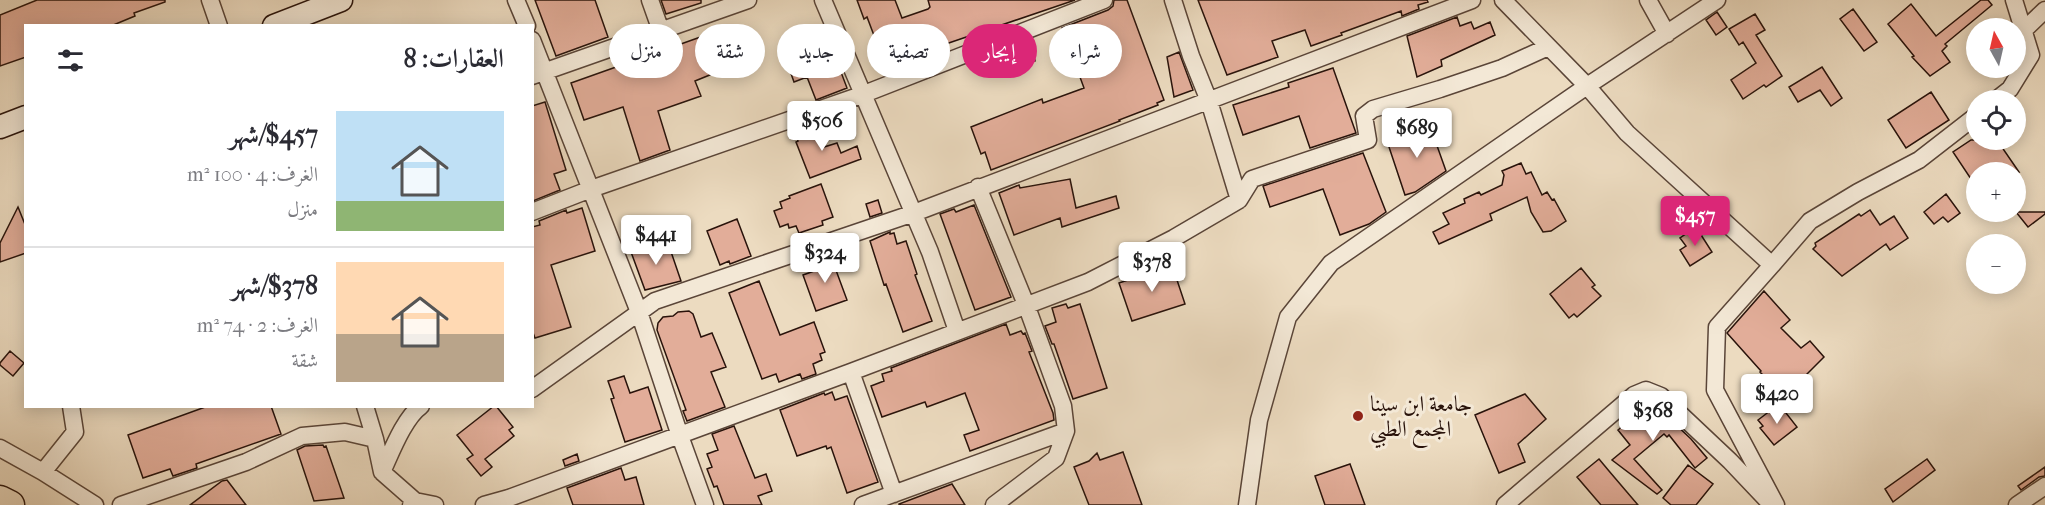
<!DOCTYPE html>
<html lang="ar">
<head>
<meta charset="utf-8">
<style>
	:root { --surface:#fff; --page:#f2f2f3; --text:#2b2b33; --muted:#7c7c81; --line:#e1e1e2; --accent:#db2777 }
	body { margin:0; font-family:"IM FELL French Canon",Amiri,serif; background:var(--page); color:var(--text); direction:rtl; height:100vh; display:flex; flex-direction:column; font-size:22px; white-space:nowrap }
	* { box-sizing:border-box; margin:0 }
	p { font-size:20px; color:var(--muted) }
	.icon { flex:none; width:33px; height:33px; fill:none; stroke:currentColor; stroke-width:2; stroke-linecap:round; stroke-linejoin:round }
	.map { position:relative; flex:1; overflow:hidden; direction:ltr }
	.panel { position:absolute; left:24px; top:24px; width:510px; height:384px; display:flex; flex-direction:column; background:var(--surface); border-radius:0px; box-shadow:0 3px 15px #0003; direction:rtl }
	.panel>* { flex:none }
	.banner { position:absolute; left:552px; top:24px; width:570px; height:54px; direction:rtl; display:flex; gap:12px }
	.needle { width:39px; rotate:352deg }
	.controls { position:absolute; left:1966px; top:18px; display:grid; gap:12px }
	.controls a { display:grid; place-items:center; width:60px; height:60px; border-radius:50%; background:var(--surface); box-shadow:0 3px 15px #0003; font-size:30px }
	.price { position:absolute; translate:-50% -51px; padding:0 14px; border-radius:6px; background:#fff; color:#222; font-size:20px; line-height:39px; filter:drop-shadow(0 2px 3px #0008) }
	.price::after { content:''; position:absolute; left:50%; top:36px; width:18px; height:14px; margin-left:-9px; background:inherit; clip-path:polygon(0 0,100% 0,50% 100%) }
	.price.active { background:var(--accent); color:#fff }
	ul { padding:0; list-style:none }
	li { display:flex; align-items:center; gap:18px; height:150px; padding:0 30px }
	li+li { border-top:2px solid var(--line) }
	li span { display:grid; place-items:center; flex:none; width:168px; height:120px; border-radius:0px; color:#555 }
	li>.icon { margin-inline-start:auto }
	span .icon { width:72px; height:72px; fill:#fffc; stroke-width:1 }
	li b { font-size:26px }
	h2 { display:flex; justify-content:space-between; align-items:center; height:72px; padding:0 30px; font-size:26px }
	.pill { padding:0 21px; border-radius:27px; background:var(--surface); box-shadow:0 3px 15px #0003; font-size:21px; line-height:54px }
	.pill.active { background:var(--accent); color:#fff }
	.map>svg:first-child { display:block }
	.building { fill:#e2ad99; stroke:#29130b; stroke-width:1.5 }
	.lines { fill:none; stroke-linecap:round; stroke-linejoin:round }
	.street-casing { stroke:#5a4538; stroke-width:19 }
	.secondary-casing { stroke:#29130b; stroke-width:25 }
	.highway-casing { stroke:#29130b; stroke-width:31 }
	.street { stroke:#f3e8d6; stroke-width:16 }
	.secondary { stroke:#f3e8d6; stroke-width:22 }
	.highway { stroke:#ecdbc0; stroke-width:28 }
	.poi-dot { fill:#8f2418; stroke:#f3e8d6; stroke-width:2 }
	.labels { text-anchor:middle; stroke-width:6; stroke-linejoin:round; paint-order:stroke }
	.poi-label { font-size:22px; fill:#29130b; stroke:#f3e8d6; text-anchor:start }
</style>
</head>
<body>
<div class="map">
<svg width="2045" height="505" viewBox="0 0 2045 505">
	<rect width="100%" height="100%" fill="#ecdbc0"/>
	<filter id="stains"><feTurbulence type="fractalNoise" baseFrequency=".00333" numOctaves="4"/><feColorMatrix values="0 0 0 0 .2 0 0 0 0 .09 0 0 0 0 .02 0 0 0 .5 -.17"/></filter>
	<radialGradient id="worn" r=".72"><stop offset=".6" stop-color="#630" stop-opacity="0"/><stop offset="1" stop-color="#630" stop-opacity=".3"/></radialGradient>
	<!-- building -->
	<path class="building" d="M37,0H165V2L134,13L135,16L111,26H26V57L0,66V15Z
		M535,0H595L608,37L556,56Z
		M661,0H701V3L666,14Z
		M857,0H895L902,18L928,9L930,7L928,0H1075L934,48L935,53L885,74L878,56L881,54L867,17L864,19Z
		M1114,0H1127L1164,100L1157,103L1158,105L1119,120L1120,121L991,170L985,152L981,154L971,127L1042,99L1043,103L1084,88L1062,28L1108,10L1113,6Z
		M1198,0H1427L1428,2L1418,5L1419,9L1402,16L1401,11L1341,33L1342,35L1311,46L1305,30L1272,41L1278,57L1227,75Z
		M1981,0H1988L1992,5L1945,44L1947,46L1942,51L1950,62L1930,76L1912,57L1914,56L1888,24L1911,4L1936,36Z
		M1853,9L1877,42L1864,51L1840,19Z
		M1717,12L1727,27L1716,35L1706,20Z
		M1755,14L1765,30L1756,35L1782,76L1766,87L1764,85L1743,99L1731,80L1756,63L1743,42L1739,45L1729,29Z
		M1457,17L1460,26L1471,22L1474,29L1490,22L1495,35L1441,60L1442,66L1417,77L1407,36Z
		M709,34L714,47L706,54L715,51L722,70L695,81L701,96L658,111L670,150L640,161L623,107L584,120L571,83Z
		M1031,42L1035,61L998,68L995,54Z
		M830,43L847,88L816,100L807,77L794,82L784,54L807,52Z
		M1179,52L1193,90L1174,97L1167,57Z
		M1822,67L1842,98L1831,106L1820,90L1798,102L1789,87Z
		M1333,68L1356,133L1310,148L1299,116L1243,135L1233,105L1289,87L1288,83Z
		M1931,92L1949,120L1906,148L1888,120Z
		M545,102L566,170L554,174L560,190L533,201L532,106Z
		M815,122L824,147L837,143L841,153L857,146L861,159L810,178L796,142L798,141L794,129Z
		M1430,126L1446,171L1415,192L1405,195L1387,141Z
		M1971,140H1997L2019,172H1977V188L1953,152Z
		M1363,153L1386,212L1369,224L1340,235L1323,189L1270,207L1263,186Z
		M1521,163L1526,174L1531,172L1542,195L1547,192L1552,200L1554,199L1566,221L1551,231L1543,232L1531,212L1527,197L1490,214L1492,220L1439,244L1433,232L1449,224L1443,213L1465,203L1464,199L1479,192L1481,195L1502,185L1504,175L1502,171Z
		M1070,179L1076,208L1116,196L1119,208L1062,227L1060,218L1014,235L999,193L1019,185L1020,188Z
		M821,184L833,217L822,221L823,225L799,233L796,226L789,228L788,224L780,227L774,211L782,208L780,202L790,198L789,196Z
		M1946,194L1960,213L1948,222L1943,217L1934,224L1924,212Z
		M878,200L882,213L870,217L866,204Z
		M974,205L1011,297L975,310L940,214L954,209L956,212Z
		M18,207L26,227V253L0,262V243Z
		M582,208L595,251L551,265L571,327L535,338L532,330V227L540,225L539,221L566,210L567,213Z
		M1870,210L1880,225L1894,216L1908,238L1890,250L1886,244L1842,276L1813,249L1816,246L1815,243L1859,214L1861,216Z
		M2016,212H2045V214L2028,227Z
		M737,219L751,256L730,264L729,261L720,265L707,231Z
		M1696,227L1712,252L1690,266L1680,250L1686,246L1680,238Z
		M890,232V234L894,233L897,244L906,241L917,274L915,275L932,321L903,332L886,284L884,285L870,241Z
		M667,240L681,281L645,290L631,252Z
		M830,254L847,300L816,311L803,275L814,271L811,265L816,263L815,260Z
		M1172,265L1185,304L1132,321L1119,283Z
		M1581,268L1595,285L1592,287L1601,296L1577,317L1574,314L1569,318L1550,294Z
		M759,281L780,335L814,322L825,352L820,354L822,360L813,364L816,374L802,379L800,374L779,382L776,374L762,379L729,293Z
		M1764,291L1790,320L1781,328L1801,348L1810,341L1824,357L1784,397L1760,372L1761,371L1727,333Z
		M1066,304L1068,308L1080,304L1107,388L1073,399L1054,344H1052L1045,326L1056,322L1052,308Z
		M689,311L693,314L701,337L712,333L726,367L711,372L725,407L687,421L683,411L686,410L657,330L658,323L663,317L673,316L678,312Z
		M1006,324L1010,335L1021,331L1023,334L1025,333L1032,351L1029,352L1053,413L1054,420L970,451L964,435L979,430L965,393L927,407L925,402L882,417L871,386L884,381L882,374L892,371L891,368Z
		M10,351L24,363L13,376L0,365V363Z
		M624,376L630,393L648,387L662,430L625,442L611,399L614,398L608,381Z
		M832,392L835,400L847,396L878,482L847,493L831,447L827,449L826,446L797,456L780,410L824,393L825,395Z
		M1525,394L1546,419L1518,444L1525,462L1499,473L1475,415Z
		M1650,403L1655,405L1691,439L1707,458L1695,468L1669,435L1667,437L1664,434L1634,459L1662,490L1657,494L1612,460L1630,445L1618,430Z
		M1779,404L1797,427L1774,445L1760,428L1763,426L1758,420Z
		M208,406H271L281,434L196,464L197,468L173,476L170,469L143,478L128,435Z
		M494,406H496L513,427L509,430L514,436L485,459L492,467L481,476L467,459L473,455L457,435Z
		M734,426L755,478L766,474L772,491L758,496L762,505H724L717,486L714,487L707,469L712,467L707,454L718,450L712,434Z
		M323,445L324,447L326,446L344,498L314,501L297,450L305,446Z
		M1123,452L1142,505H1089L1074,467L1089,461L1097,453L1100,460Z
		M577,454L579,461L565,466L563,460Z
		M1599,459L1609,471L1638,505H1601L1577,477Z
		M1927,459L1935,470L1893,502L1885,489Z
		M1350,464L1365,505H1325L1315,476Z
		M1688,465L1713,484L1696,505H1671L1663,498Z
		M2045,467V476L2039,477L2021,490L2018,486Z
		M621,468L625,480L636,477L644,505H573L567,488Z
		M227,480L246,505H190L222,481Z
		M952,484L965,505H899V504Z"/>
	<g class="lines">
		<defs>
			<path id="street" d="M210,0L219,26
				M516,0L527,26
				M650,0L661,31
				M823,0L930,252L957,331
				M1173,0L1191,56L1209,101L1239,200
				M1503,0L1587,86L1627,133L1772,265L1717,327L1715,390L1776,505
				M1648,0L1667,34
				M2024,30L2045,10
				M532,40L639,312L680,436L705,505
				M532,76L748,0
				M1996,100L2010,89L2031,55L2014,0
				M978,187L1027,307L1063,406L1066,431L1056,458L994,505
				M532,212L591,189L864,94L1104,0
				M1772,265L1810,221L1858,192L1919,160L1977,115
				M851,372L894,494
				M532,389L655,301L914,213L1472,0
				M365,406L375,439L382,472L415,501
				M0,448L43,472L95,505
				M43,472L75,432L71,406
				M382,472C391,453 404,418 421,406
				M121,505L246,462L302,436L345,432L375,439
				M411,505L415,501L435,505
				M484,505L509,498L851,372L1088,282L1174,238L1239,200L1252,179L1368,140L1364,116L1373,109L1440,89L1502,68L1548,47
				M863,505L1066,431
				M1247,505L1259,420L1288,317L1331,263L1587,86L1717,0
				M1505,505L1634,395L1646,390L1661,396L1730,461L1767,500
				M2017,505L2045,486"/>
			<path id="secondary" d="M274,26L341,0
				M0,127L26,117"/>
			<path id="highway" d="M0,500L10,505"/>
		</defs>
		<!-- street casing -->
		<use href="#street" class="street-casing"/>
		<!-- secondary casing -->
		<use href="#secondary" class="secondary-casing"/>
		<!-- highway casing -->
		<use href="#highway" class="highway-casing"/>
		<!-- street -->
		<use href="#street" class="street"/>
		<!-- secondary -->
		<use href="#secondary" class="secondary"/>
		<!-- highway -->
		<use href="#highway" class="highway"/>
	</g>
	<!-- markers -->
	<circle class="poi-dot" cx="1358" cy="416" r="6"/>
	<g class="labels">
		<!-- poi labels -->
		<g class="poi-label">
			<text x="1370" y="411">جامعة ابن سينا<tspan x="1370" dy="25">المجمع الطبي</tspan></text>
		</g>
	</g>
	<rect width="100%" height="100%" filter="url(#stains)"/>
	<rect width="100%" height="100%" fill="url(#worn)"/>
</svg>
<div class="controls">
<a><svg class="needle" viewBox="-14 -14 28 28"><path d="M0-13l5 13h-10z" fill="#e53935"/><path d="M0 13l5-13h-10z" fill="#7c7c81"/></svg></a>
<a><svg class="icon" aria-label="locate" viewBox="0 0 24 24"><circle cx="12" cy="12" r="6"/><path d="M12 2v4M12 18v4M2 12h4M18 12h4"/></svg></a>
<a>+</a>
<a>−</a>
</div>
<b class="price" style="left:822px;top:152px">$506</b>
<b class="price" style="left:1417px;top:159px">$689</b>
<b class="price active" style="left:1695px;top:247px">$457</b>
<b class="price" style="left:656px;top:266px">$441</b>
<b class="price" style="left:825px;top:284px">$324</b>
<b class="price" style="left:1152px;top:293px">$378</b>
<b class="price" style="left:1777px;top:425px">$420</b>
<b class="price" style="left:1653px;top:442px">$368</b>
<div class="banner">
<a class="pill">شراء</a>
<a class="pill active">إيجار</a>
<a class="pill">تصفية</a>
<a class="pill">جديد</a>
<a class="pill">شقة</a>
<a class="pill">منزل</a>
</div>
<section class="panel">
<h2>العقارات: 8<svg class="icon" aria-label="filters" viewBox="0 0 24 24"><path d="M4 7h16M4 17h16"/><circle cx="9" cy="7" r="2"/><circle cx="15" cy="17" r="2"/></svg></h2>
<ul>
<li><span style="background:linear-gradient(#bfe0f5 75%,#8fb573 0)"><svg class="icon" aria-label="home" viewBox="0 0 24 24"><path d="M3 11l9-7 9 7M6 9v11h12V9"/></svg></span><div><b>$457/شهر</b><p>الغرف: 4 · 100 m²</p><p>منزل</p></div></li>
<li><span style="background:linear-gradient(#ffd9b3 60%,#b9a48a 0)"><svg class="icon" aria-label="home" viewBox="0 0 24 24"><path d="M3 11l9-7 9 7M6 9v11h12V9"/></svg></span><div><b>$378/شهر</b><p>الغرف: 2 · 74 m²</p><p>شقة</p></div></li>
</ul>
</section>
</div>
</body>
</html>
